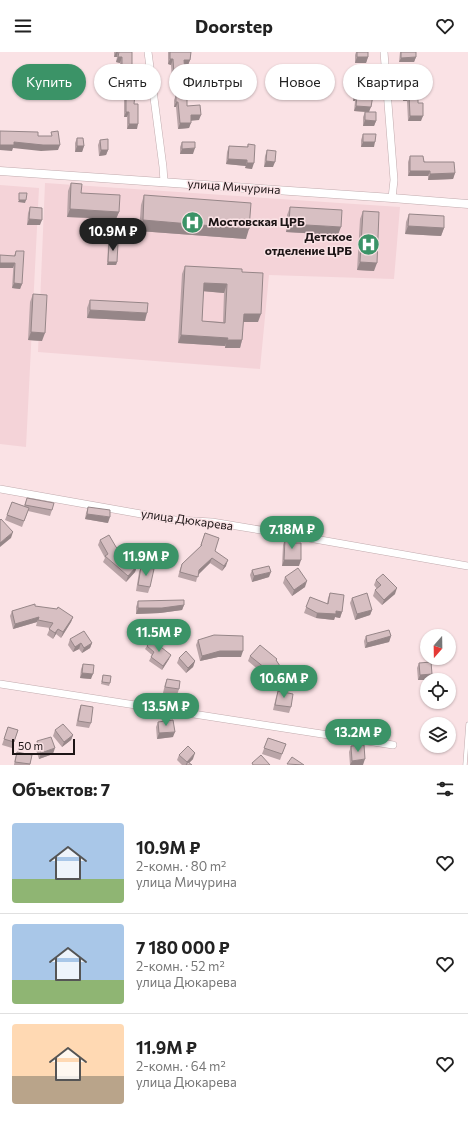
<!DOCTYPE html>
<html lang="ru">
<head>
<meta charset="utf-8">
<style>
	:root { --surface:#fff; --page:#f2f2f2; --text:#222; --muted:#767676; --line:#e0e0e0; --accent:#3b9367 }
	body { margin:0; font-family:Commissioner,sans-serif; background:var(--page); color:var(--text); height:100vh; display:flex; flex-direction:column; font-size:15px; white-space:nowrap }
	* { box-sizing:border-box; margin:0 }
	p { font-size:13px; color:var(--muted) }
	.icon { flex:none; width:22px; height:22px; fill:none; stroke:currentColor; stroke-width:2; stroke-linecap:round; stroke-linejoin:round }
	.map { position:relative; height:713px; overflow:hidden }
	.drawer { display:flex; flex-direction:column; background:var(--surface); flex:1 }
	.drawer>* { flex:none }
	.top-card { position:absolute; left:12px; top:12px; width:444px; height:36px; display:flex; gap:8px }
	.needle { width:26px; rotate:200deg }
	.controls { position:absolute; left:420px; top:577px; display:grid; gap:8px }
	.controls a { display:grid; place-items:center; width:36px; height:36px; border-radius:50%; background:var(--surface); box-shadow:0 1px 3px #0004; font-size:20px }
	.scale { position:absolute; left:12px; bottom:10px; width:63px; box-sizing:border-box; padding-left:4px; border:2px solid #1d1516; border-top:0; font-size:11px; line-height:14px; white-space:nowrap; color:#1d1516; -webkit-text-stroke:3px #fae2e5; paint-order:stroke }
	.price { position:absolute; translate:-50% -34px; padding:0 9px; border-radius:14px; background:var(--accent); color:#fff; font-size:13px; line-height:26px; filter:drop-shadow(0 1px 2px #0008) }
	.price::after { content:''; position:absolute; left:50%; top:24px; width:12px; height:9px; margin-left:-6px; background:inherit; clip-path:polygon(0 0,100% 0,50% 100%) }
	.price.on { background:#222; color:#fff }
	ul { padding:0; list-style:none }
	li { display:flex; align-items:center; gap:12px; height:100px; padding:0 12px }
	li+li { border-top:1px solid var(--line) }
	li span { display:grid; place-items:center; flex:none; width:112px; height:80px; border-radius:4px; color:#555 }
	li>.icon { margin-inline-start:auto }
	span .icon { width:48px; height:48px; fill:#fffc; stroke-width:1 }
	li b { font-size:17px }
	h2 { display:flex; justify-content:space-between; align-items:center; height:48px; padding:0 12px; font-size:17px }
	.pill { padding:0 14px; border-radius:18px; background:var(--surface); box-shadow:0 1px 3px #0004; font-size:14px; line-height:36px }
	.pill.on { background:var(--accent); color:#fff }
	header { display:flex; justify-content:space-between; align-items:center; height:52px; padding:0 12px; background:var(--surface); font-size:18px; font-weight:700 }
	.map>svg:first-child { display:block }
	.built { fill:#f4d3d8 }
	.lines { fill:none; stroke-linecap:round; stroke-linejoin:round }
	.service-casing { stroke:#c1abae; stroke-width:4.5 }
	.minor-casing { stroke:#c1abae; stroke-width:8 }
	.tertiary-casing { stroke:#c1abae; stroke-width:9 }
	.service { stroke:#fff; stroke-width:3.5 }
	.minor { stroke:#fff; stroke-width:7 }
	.tertiary { stroke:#fff; stroke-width:8 }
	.wall { fill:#b9a4a7; fill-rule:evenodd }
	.shaded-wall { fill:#968688 }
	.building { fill:#d7bfc2; stroke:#968688; fill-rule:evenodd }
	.labels { text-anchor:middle; stroke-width:3; stroke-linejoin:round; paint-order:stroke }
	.street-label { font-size:12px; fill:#1d1516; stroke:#fae2e5 }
	.poi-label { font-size:12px; font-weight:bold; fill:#1d1516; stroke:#fae2e5; text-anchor:start }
</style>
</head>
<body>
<header><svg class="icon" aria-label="menu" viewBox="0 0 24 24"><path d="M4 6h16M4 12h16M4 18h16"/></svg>Doorstep<svg class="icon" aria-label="heart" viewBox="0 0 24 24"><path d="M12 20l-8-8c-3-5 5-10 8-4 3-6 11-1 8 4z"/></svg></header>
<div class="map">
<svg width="468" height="713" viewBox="0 0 468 713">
	<rect width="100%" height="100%" fill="#fae2e5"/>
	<!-- built -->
	<path class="built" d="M45,131L400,155L394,227L269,223L260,317L38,300Z
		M0,133L39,136L26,395L0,392Z"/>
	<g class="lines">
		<defs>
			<path id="service" d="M465,713L468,672"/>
			<path id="minor" d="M148,0L163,115L164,130
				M384,0L394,128L392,146
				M0,437L175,468L212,470L309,486L468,514
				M0,632L393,693"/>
			<path id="tertiary" d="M0,119L392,146L468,152"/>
		</defs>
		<!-- service casing -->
		<use href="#service" class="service-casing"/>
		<!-- minor casing -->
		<use href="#minor" class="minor-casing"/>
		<!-- tertiary casing -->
		<use href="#tertiary" class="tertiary-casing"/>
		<!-- service -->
		<use href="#service" class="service"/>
		<!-- minor -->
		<use href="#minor" class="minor"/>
		<!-- tertiary -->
		<use href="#tertiary" class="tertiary"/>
	</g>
	<!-- wall -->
	<path class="wall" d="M114,0H132V17L134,52L137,77H127V65H124V45H118L119,35L120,31V11L116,10L117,5H114Z
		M168,0H191L190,8L188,13H185L183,27L172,28L171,13L168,12Z
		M356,0H368V5L366,11H355V3Z
		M400,0H416V5L414,10H399Z
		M358,20L369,60L376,69L374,74H363V65L365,60L354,59L355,49H353V42L355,36H356V26Z
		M184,33L191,42L190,44H187V54L199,68H191L189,76L178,77L176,55H174V48L176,43H182L183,36Z
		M405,35L418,51L421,69H408L407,49H403V40Z
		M363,82L374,95H361V88Z
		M77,86L84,94L82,100H75V91Z
		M100,88L108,98L106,103L99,104L98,93Z
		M182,90L193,102H180V95Z
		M248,92L252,117L245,116L246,114L226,112L227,100L229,94L247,95Z
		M267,98L273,115H264L265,104Z
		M410,104L455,121L453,127L428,128V124H408V110Z
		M71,131L81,141L119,160L116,167L67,165L68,139Z
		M144,143L246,187L139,179L141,153Z
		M30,155L40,173H27L28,161Z
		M290,155L338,183L286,180L287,163Z
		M363,159L374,219L357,218L360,167Z
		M409,162L444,176L441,184L405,182L406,170Z
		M109,191L117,210L116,213H107L108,194Z
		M16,199L22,232L20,237L12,236L14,204Z
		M185,214L242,220L258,270H243L242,288L240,296H225V294L178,291L182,222ZM203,239L224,241L223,270L202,269Z
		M33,242L42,289L28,288L30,250Z
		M90,248L145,269L87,266V256Z
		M27,446L52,458L50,464L28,459L22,475L5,468L12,450L24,454Z
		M88,455L108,471L85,467L86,461Z
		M205,481L215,499L226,514L222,519L210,511L198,522L196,530L178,525L180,517L182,512L200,495Z
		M285,487L295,491L299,514H282L283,493Z
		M100,488L116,495L137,514L135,520L126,530L103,510L105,506L98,493Z
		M141,515L150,535L148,541L136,539L139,520Z
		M252,518L269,525L252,530L250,523Z
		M285,525L305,535L292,544L283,531Z
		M376,528L395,542L382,553L373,544L375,538L377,537L374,533Z
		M330,541L342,560L340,566L335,565L334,568L316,566L304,561L310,545L327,552L328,546Z
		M352,546L372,558L370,563L355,568L350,551Z
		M138,549L184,553L182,558L160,561L136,562V555Z
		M35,554L73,565L71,570L61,586L56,582L53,587L47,583L50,576L36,574L37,570L13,577L10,564L12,559Z
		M366,584H391L389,590L365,596L364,589Z
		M70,587L92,591L90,596L82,601L79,597L73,600L68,593Z
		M198,588L241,605H218L200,609L196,593Z
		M147,594L169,607L162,618L149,609L152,603L145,597Z
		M250,604L277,607V609L284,629L271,637L265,627L266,624L248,609Z
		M179,606L195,609L193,615L186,621L177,611Z
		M419,611L432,622L430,628H418L417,616Z
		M83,612L91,627L80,626L81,617Z
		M103,623L110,631L109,634L101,632Z
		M167,627L179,637L177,643L163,641L165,632Z
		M278,639L291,655L289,661L273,658L276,645Z
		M81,653L91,671L89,676L76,674L79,658Z
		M158,670L173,685L157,687L156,675Z
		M8,675L18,678L12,696L2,693Z
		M55,678L73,683L71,688L62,695L53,684Z
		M268,686L286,692L280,708L262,702Z
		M37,689L53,702L39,707L35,695Z
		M351,694L363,713H350L349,700Z
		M17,700L32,703L30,713H14L15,706Z
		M179,703L193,707L189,711L192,713H182L177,708Z"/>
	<!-- shaded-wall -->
	<path class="shaded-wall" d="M116,0H118L117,5H114Z
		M118,5H122L120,11L116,10Z
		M357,5H368L366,11H355Z
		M416,5L414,10H399L401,6Z
		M170,7H173L171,13L168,12Z
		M184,8H190L188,13H182Z
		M174,22H185L183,27L172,28Z
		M120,40H126L124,45H118Z
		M183,41L191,42L190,44H182Z
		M405,43H409L407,49H403Z
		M355,44H357L355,49H353Z
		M176,50H178L176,55H174Z
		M356,54L371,55L369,60L354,59Z
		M126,60H129L127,65H124Z
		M191,63H201L199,68L189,69Z
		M410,64H423L421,69H408Z
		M365,68L376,69L374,74H363Z
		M180,71H191L189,76L178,77Z
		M129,72H138L137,77H127Z
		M14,90L60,93L58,98L41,99L13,96L12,99L0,98V93Z
		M363,90H375L374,95H361Z
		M77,94H84L82,100H75Z
		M195,96L193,102H180L182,97Z
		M101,98H108L106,103L99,104Z
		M228,107L247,108L246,114L226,112Z
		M266,109L275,110L273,115H264Z
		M247,111H254L252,117L245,116Z
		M410,119H430L428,124H408Z
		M455,121L453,127L428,128L430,122Z
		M19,148H26L25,151L18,150Z
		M70,157L119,160L116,167L67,165Z
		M29,167L42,168L40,173H27Z
		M143,168L249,177L246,187L139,179Z
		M289,172L341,175L338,183L286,180Z
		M408,174L444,176L441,184L405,182Z
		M108,210H117L116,213H107Z
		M360,210L377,211L374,219L357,218Z
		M0,211H15L13,216H0Z
		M14,231L22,232L20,237L12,236Z
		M204,231L227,232L224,241L201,239Z
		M90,258L147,261L145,269L87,266Z
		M244,262H261L258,270H241Z
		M31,280L45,281L42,289L28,288Z
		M181,283L228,286L225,294L178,291Z
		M227,288H242L240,296H225Z
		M87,462L110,465L108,471L85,467Z
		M13,480L11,486L0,495V491Z
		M212,506L210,511L197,524L199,518Z
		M228,508L226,514L222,519L224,514Z
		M284,508H301L299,514H282Z
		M137,514L135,520L126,530L128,524Z
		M271,520L269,525L252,530L254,524Z
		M307,529L305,535L292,544L294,538Z
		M397,536L395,542L382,553L384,548Z
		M184,553L182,558L160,561L136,562L138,556Z
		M372,558L370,563L355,568L357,562Z
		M336,559L342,560L340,566L335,565L334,568L316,566L317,561Z
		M39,565L37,570L13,577L15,572Z
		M73,565L71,570L61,586L63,580Z
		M58,577L56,582L53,587L55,581Z
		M391,584L389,590L365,596L367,591Z
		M81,591L79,597L73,600L75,595Z
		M92,591L90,596L82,601L84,596Z
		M220,599H243L241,605H218L200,609L202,604Z
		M171,603L169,607L162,618L163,614Z
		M195,609L193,615L186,621L188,616Z
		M82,621L93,622L91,627L80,626Z
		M432,622L430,628H418L420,623Z
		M286,623L284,629L271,637L273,632Z
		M175,680L173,685L157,687L159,681Z
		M73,683L71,688L62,695L64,690Z
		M55,696L53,702L39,707L41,701Z
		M195,701L193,707L187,713H186L187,710Z
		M365,707L363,713H350L352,709Z"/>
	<!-- building -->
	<path class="building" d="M119,0H132V17H134L136,33L134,52H138V72H129V60H126V40H120L121,29L122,30V5H118Z
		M170,0H191L190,8H184L185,22H174L173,7H170Z
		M357,0H368V5H357Z
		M401,0H416V5L401,6Z
		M358,20H368V37H374L371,55L356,54L357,44H355V36H358Z
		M184,33H191V42L183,41Z
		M405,35H418V51H423V64H410L409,43H405Z
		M176,43H187V54L200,53L201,63H191V71H180L178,50H176Z
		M365,60H376V69L365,68Z
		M0,79L38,80V84H52L51,80L58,79L60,93H43L14,90V93H0Z
		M363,82H376L375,90H363Z
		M77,86H83L84,94H77Z
		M108,87V98H101L100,88Z
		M182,90H195V96L182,97Z
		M248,92L255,93L254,111H247V108L228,107L229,94L248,95Z
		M267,98L276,99L275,110L266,109Z
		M410,104H423L424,110H454L455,121L430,122V119H410Z
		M71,131L82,132L81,141L120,143L119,160L70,157Z
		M19,141H27L26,148H19Z
		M144,143L251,151L249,177L143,168Z
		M30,155L42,156V168L29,167Z
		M290,155L342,158L341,175L289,172Z
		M363,159L379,160L377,211L360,210Z
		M409,162L444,164V176L408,174Z
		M109,191H118L117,210H108Z
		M16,199H24L22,232L14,231L15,211H0V203L15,204Z
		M185,214L242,217V220L263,221L261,262H244L242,288H227L228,286L181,283ZM204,231L227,232L225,271L202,269Z
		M33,242L47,243L45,281L31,280Z
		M90,248L148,251L147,261L90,258Z
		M27,446L54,451L52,458L25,453Z
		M12,450L29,456L24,469L7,463Z
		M88,455L110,458V465L87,462Z
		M1,467L13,480L0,491V468Z
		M205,481L219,486L215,499L228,508L224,514L212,506L199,518L198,525L180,520L182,512L202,493H201Z
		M109,483L116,495L137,514L128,524L105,504L108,502L100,488Z
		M285,487H295V491H301V508H284Z
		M269,514L271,520L254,524L252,518Z
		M141,515L154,517L150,535L138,533Z
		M298,516L307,529L294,538L285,525Z
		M383,522L397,536L384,548L375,538L381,533L376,528Z
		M330,541L344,543L342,560L336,559V562L317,561L306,555L310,545L328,552Z
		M367,541L372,558L357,562L352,546Z
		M184,548V553L162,556H138V549Z
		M35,552V554L57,557L58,555L73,565L63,580L58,577L55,581L49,577L53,571L38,568L39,565L15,572L12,559Z
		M389,578L391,584L367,591L366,584Z
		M84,579L92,591L84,596L81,591L75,595L70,587Z
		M214,583L243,584V599H220L202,604L198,588Z
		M152,588L171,603L163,614L151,605L154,600L147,594Z
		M260,593L277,607L276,608L286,623L273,632L267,622L270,620L250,604Z
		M186,599L195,609L188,616L179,606Z
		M431,610L432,622L420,623L419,611Z
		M83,612L94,613L93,622L82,621Z
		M103,623L111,624L110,631L102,630Z
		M167,627L180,629L179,637L165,635Z
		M278,639L293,642L291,655L275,653Z
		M81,653L93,655L91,671L78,669Z
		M173,668L175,680L159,681L158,670Z
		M63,672L73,683L64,690L55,678Z
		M8,675L18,678L14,690L4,687Z
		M51,685L55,696L41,701L37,689Z
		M268,686L286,692L282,702L264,696Z
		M364,693L365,707L352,709L351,694Z
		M188,694L195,701L187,710L179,703Z
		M17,700L32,703L30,712L15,710Z
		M261,703L270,713H253L252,711Z
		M292,705L304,713L287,712Z
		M188,710L192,713H186Z"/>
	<!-- icons -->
	<defs>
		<symbol id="hospital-disc" viewBox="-11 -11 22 22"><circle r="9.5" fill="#3b9367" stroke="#fae2e5"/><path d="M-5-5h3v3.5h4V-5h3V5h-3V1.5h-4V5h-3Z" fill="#fff"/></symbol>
	</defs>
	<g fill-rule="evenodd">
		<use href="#hospital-disc" x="180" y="158" width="25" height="25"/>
		<use href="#hospital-disc" x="356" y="180" width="25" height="25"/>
	</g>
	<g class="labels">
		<!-- street labels -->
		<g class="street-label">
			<text transform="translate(234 135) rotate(4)" y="4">улица Мичурина</text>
			<text transform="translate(187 468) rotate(8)" y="4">улица Дюкарева</text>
		</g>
		<!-- poi labels -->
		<g class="poi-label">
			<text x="208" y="174">Мостовская ЦРБ</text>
			<text x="352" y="189" text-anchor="end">Детское<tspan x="352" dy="14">отделение ЦРБ</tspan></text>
		</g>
	</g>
</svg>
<div class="controls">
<a><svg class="needle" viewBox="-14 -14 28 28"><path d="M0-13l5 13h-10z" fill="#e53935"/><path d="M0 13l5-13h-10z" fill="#767676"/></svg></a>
<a><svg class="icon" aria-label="locate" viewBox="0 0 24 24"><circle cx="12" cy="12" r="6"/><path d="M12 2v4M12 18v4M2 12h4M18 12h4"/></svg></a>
<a><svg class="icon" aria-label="layers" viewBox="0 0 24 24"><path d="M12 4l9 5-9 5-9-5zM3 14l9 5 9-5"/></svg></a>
</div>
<div class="scale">50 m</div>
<b class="price on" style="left:113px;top:200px">10.9M ₽</b>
<b class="price" style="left:292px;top:498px">7.18M ₽</b>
<b class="price" style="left:146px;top:525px">11.9M ₽</b>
<b class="price" style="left:159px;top:601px">11.5M ₽</b>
<b class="price" style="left:284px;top:647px">10.6M ₽</b>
<b class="price" style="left:166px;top:675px">13.5M ₽</b>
<b class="price" style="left:358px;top:701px">13.2M ₽</b>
<div class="top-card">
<a class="pill on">Купить</a>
<a class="pill">Снять</a>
<a class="pill">Фильтры</a>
<a class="pill">Новое</a>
<a class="pill">Квартира</a>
</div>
</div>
<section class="drawer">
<h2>Объектов: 7<svg class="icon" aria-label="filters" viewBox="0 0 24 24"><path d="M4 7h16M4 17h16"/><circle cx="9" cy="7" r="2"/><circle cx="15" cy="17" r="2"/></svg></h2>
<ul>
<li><span style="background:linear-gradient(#a9c7e8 70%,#8fb573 0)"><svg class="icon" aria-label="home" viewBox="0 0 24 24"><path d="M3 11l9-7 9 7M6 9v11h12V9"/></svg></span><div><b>10.9M ₽</b><p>2-комн. · 80 m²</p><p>улица Мичурина</p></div><svg class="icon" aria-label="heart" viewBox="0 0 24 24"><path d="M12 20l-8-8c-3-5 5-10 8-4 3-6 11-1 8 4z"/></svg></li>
<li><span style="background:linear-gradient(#a9c7e8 70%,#8fb573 0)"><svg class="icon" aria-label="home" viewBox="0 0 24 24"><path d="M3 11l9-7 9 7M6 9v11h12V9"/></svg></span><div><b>7 180 000 ₽</b><p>2-комн. · 52 m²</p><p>улица Дюкарева</p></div><svg class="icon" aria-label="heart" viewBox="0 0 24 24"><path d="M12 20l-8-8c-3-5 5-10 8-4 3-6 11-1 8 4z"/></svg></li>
<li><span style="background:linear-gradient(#ffd9b3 65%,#b9a48a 0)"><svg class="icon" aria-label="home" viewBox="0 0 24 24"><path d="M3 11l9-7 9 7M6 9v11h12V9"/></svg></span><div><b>11.9M ₽</b><p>2-комн. · 64 m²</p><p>улица Дюкарева</p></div><svg class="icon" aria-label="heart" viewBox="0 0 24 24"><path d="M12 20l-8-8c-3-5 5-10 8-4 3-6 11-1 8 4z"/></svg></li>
</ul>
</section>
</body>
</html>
